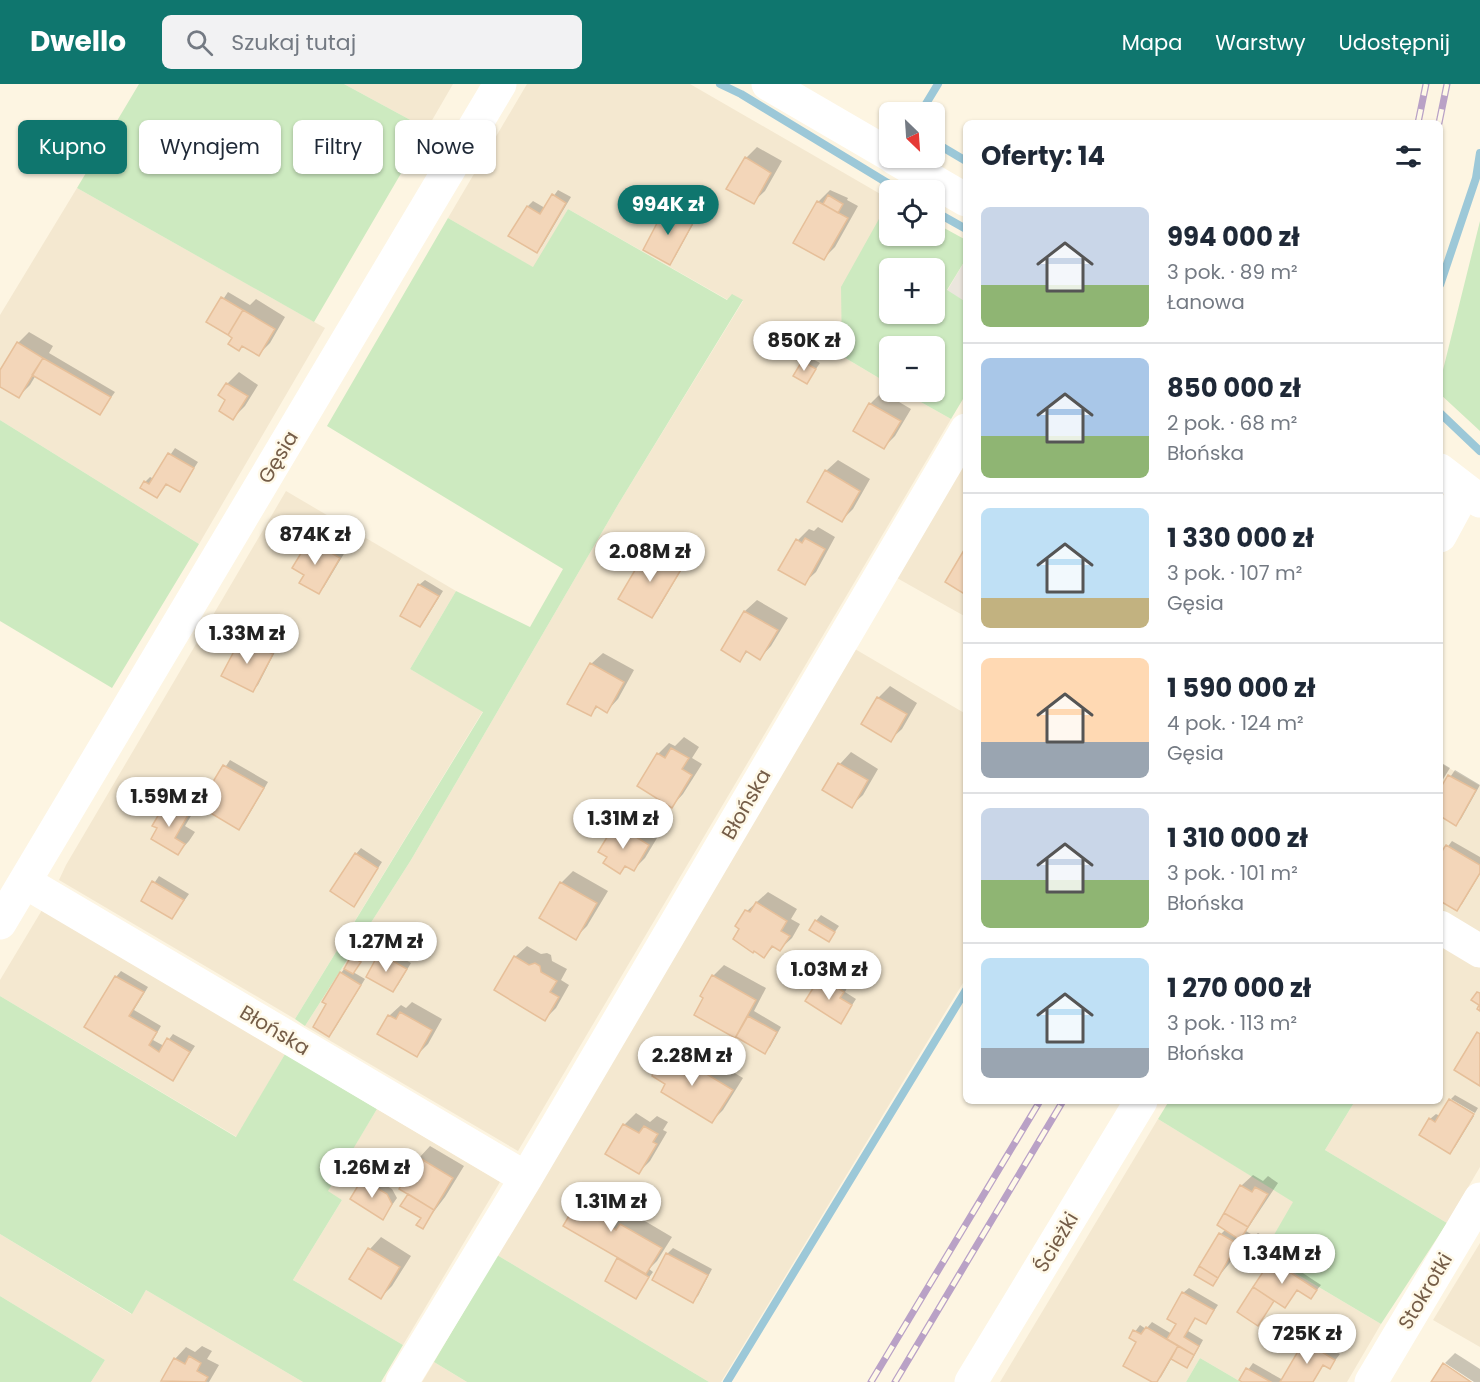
<!DOCTYPE html>
<html lang="pl">
<head>
<meta charset="utf-8">
<style>
	:root { --surface:#fff; --page:#f2f2f3; --text:#1f2937; --muted:#747a83; --line:#e0e1e3; --accent:#0f766e }
	body { margin:0; font-family:Poppins,sans-serif; background:var(--page); color:var(--text); height:100vh; display:flex; flex-direction:column; font-size:22px; white-space:nowrap }
	* { box-sizing:border-box; margin:0 }
	p { font-size:20px; color:var(--muted) }
	.icon { flex:none; width:33px; height:33px; fill:none; stroke:currentColor; stroke-width:2; stroke-linecap:round; stroke-linejoin:round }
	.map { position:relative; flex:1; overflow:hidden }
	.drawer { position:absolute; left:963px; top:36px; width:480px; height:984px; display:flex; flex-direction:column; background:var(--surface); border-radius:9px; box-shadow:0 2px 4px #0004 }
	.drawer>* { flex:none }
	.banner { position:absolute; left:18px; top:36px; width:570px; height:54px; display:flex; gap:12px }
	.needle { width:39px; rotate:155deg }
	.buttons { position:absolute; left:879px; top:18px; display:grid; gap:12px }
	.buttons a { display:grid; place-items:center; width:66px; height:66px; border-radius:9px; background:var(--surface); box-shadow:0 2px 4px #0004; font-size:30px }
	.price { position:absolute; translate:-50% -51px; padding:0 14px; border-radius:21px; background:#fff; color:#222; font-size:20px; line-height:39px; filter:drop-shadow(0 2px 3px #0008) }
	.price::after { content:''; position:absolute; left:50%; top:36px; width:18px; height:14px; margin-left:-9px; background:inherit; clip-path:polygon(0 0,100% 0,50% 100%) }
	.price.current { background:var(--accent); color:#fff }
	ul { padding:0; list-style:none }
	li { display:flex; align-items:center; gap:18px; height:150px; padding:0 18px }
	li+li { border-top:2px solid var(--line) }
	li span { display:grid; place-items:center; flex:none; width:168px; height:120px; border-radius:9px; color:#555 }
	li>.icon { margin-inline-start:auto }
	span .icon { width:72px; height:72px; fill:#fffc; stroke-width:1 }
	li b { font-size:26px }
	h2 { display:flex; justify-content:space-between; align-items:center; height:72px; padding:0 18px; font-size:26px }
	.chip { padding:0 21px; border-radius:9px; background:var(--surface); box-shadow:0 2px 4px #0004; font-size:21px; line-height:54px }
	.chip.current { background:var(--accent); color:#fff }
	header { display:flex; align-items:center; gap:36px; box-sizing:border-box; height:84px; padding:0 30px; background:var(--accent); color:#fff }
	header strong { font-size:28px }
	nav { display:flex; gap:33px; margin-inline-start:auto; font-size:21px }
	.search { width:420px; height:54px; background:var(--page); display:flex; align-items:center; gap:15px; box-sizing:border-box; padding:0 21px; border-radius:9px; color:var(--muted); font-size:22px }
	.map>svg:first-child { display:block }
	.residential { fill:#f4e8d0 }
	.industrial { fill:#ebe6dd }
	.green { fill:#cdeac0; fill-rule:evenodd }
	.shadow { fill:#0003 }
	.lines { fill:none; stroke-linecap:round; stroke-linejoin:round }
	.stream { stroke:#9cc8d8; stroke-width:8 }
	.building { fill:#f3d6b9; stroke:#e6bf99; stroke-width:1.5 }
	.minor { stroke:#fff; stroke-width:33 }
	.rail-casing { stroke:#b9a1c6; stroke-width:7 }
	.rail { stroke:#fff9e8; stroke-width:4.5; stroke-dasharray:14; stroke-linecap:butt }
	.labels { text-anchor:middle; stroke-width:5; stroke-linejoin:round; paint-order:stroke }
	.street-label { font-size:20px; fill:#755d48; stroke:#fff9e8 }
</style>
</head>
<body>
<header>
<strong>Dwello</strong>
<div class="search"><svg class="icon" aria-label="search" viewBox="0 0 24 24"><circle cx="10" cy="10" r="6"/><path d="M15 15l6 6"/></svg>Szukaj tutaj</div>
<nav><a>Mapa</a><a>Warstwy</a><a>Udostępnij</a></nav>
</header>
<div class="map">
<svg width="1480" height="1298" viewBox="0 0 1480 1298">
	<rect width="100%" height="100%" fill="#fdf5e2"/>
	<!-- residential -->
	<path class="residential" d="M344,0H453L427,45Z
		M527,0H690L889,115L842,272L889,300L890,308H903L951,335L518,1067L305,942L411,776L619,419L743,217L728,216L568,125L534,184L448,134Z
		M77,104L325,244L199,460L0,336V231Z
		M966,377V533L897,494Z
		M286,407L456,507L410,585L483,627L295,935L59,796L66,781Z
		M855,565L966,630V894L721,1298H709L497,1171Z
		M1440,679L1480,702V853L1440,829Z
		M42,826L285,970L237,1053L0,912V896Z
		M1440,857L1480,880V1083L1447,1139L1325,1066L1355,1017H1440Z
		M377,1025L500,1098L403,1261L293,1196L342,1116L327,1107Z
		M1158,1035L1294,1118L1263,1170L1381,1240L1347,1298H1241L1200,1274L1186,1298H1000Z
		M0,1150L131,1230L146,1206L303,1298H91L105,1276L0,1212Z
		M1480,1159V1263L1433,1236Z
		M434,1278L467,1298H422Z"/>
	<!-- industrial -->
	<path class="industrial" d="M964,178L966,179V218L947,207Z"/>
	<!-- green -->
	<path class="green" d="M139,0H344L427,45L314,238L77,104Z
		M889,117L890,152H934L935,139L966,156V179L964,178L947,206L966,218V310L951,335L903,308H934V262H890L889,300L842,272L841,203ZM890,184H934V230H890Z
		M568,125L727,216L732,210L743,216L619,419L411,776L305,942L295,935L483,628L410,585L456,507L530,543L563,485L327,342L448,134L533,183Z
		M1480,137V347L1440,310V298Z
		M0,336L199,460L112,604L0,537Z
		M0,912L236,1053L285,970L377,1025L328,1107L342,1116L293,1196L403,1261L381,1298H303L146,1206L132,1230L0,1150Z
		M1169,1017H1355L1325,1066L1447,1139L1381,1240L1263,1170L1293,1118L1158,1035Z
		M497,1171L709,1298H467L434,1278Z
		M0,1212L105,1276L91,1298H0Z
		M1200,1274L1241,1298H1186Z"/>
	<!-- shadow -->
	<path class="shadow" d="M757,63L782,77L765,107L753,118L746,74Z
		M558,106L571,113L542,162L537,168L510,152L528,122L533,117L545,124Z
		M830,106L848,114L847,116L858,122L835,163L824,174L795,158L818,118Z
		M672,119L697,133L675,173L670,179L645,165L667,124Z
		M228,208L250,221L256,215L285,233L270,259L259,270L243,261L239,265L234,254L208,238Z
		M29,248L53,262L49,269L115,308L100,329L36,291L30,301L19,312L0,301V289L18,259Z
		M809,273L820,279L807,298L803,278Z
		M239,288L258,301L245,322L233,334L227,315L220,311L228,299Z
		M882,308L911,325L895,352L884,363L870,320Z
		M175,364L198,378L180,406L168,399L157,412L145,398L150,393L154,395Z
		M838,376L870,395L853,425L842,436L826,387Z
		M818,443L835,453L816,488L804,499L798,456L809,445L814,447Z
		M315,451L345,468L324,503L318,509L310,457Z
		M655,460L686,478L657,527L652,532L649,465Z
		M425,496L443,507L425,536L420,542L419,501Z
		M757,516L788,534L771,562L760,574L748,567L740,576L723,566L745,527Z
		M247,550L277,564L258,601L253,606L242,555Z
		M603,569L634,586L618,615L607,627L599,622L590,630L591,580Z
		M890,602L917,619L902,645L890,656L863,640L878,614Z
		M684,653L699,663L692,674L702,680L683,710L672,722L658,670L669,659L675,662Z
		M851,668L878,685L863,711L851,722L824,706L840,680Z
		M230,676L268,698L244,739L239,744L198,720L185,742L195,748L189,757L178,769L167,719L179,707L199,720L214,718L204,712L208,708L212,710L213,707L210,706Z
		M1440,678L1450,684L1440,700Z
		M1455,686L1480,701L1461,735L1456,740L1440,730V708Z
		M628,729L660,749L645,774L633,786L627,781L620,788L609,773L600,767L616,741Z
		M1452,757L1480,773V790L1462,820L1457,825L1440,815V773Z
		M361,764L382,778L354,821L356,770Z
		M573,787L608,807L587,842L575,854L541,834L562,798Z
		M159,792L189,810L172,834L143,816Z
		M768,808L797,825L791,835L800,840L792,854L780,865L774,862L764,872L738,842L747,827Z
		M821,831L839,842L829,856L816,837Z
		M527,862L541,870L547,869L551,871L552,877L567,885L561,896L569,901L556,924L545,935L515,873Z
		M386,865L411,879L398,901L393,906L380,870Z
		M358,867L365,872L353,888L365,895L334,946L329,952L328,920L341,889Z
		M724,881L766,904L754,927L781,943L770,963L764,968L736,952L713,892Z
		M121,887L148,903L134,926L161,942L153,956L164,962L173,950L195,962L173,995L86,942L116,893Z
		M826,889L848,902L845,908L856,915L841,938L821,894Z
		M412,918L442,935L428,960L417,971L389,932L401,921L406,924Z
		M679,956L743,994L723,1026L712,1037L667,1000L668,967Z
		M1455,1011L1478,1024L1475,1029L1451,1015Z
		M1449,1017L1474,1032L1455,1063L1450,1068L1430,1035L1436,1030L1440,1032Z
		M636,1029L650,1038L657,1032L668,1038L663,1046L667,1048L650,1077L639,1088L624,1041Z
		M430,1062L464,1082L445,1113L422,1143L423,1134L409,1110L419,1074Z
		M369,1091L392,1105L397,1114L383,1134L364,1096Z
		M1253,1091L1263,1097L1268,1092L1278,1099L1246,1147L1254,1152L1258,1149L1269,1155L1262,1166L1250,1178L1236,1169L1229,1180L1212,1200L1221,1150L1226,1145L1241,1102Z
		M608,1098L621,1106L616,1114L625,1120L619,1130L628,1135L633,1130L672,1153L657,1177L649,1185L653,1188L635,1213L618,1175L620,1174L583,1112L594,1101L601,1105Z
		M381,1153L411,1172L392,1202L381,1213L351,1195L370,1165Z
		M673,1164L712,1185L698,1212L692,1217L654,1196L668,1169Z
		M1277,1172L1321,1201L1311,1213L1298,1205L1284,1222L1275,1216L1258,1240L1239,1227Z
		M1189,1204L1218,1221L1206,1239L1196,1233L1188,1247L1203,1256L1192,1276L1186,1282L1172,1274L1161,1293L1155,1298L1138,1257L1131,1253L1140,1241L1146,1245L1152,1238L1172,1250L1178,1240L1183,1209Z
		M1311,1253L1340,1270L1330,1283L1324,1280L1313,1298H1245L1241,1296L1253,1279L1283,1296L1306,1258Z
		M202,1262L212,1267L207,1275L219,1281L209,1298L163,1296L175,1275L186,1263L195,1268Z
		M1455,1269L1480,1285V1298H1474L1445,1279Z"/>
	<g class="lines">
		<!-- stream -->
		<path class="stream" d="M720,0L741,10L899,106
			M921,28L938,0
			M934,58L966,77
			M934,127L966,145
			M1440,201L1476,94L1480,69
			M1440,329L1480,367
			M727,1298L966,906"/>
	</g>
	<!-- building -->
	<path class="building" d="M745,73L771,89L754,120L726,105Z
		M552,110L566,119L537,169L508,152L527,122L540,130Z
		M828,111L843,120L838,129L823,120Z
		M817,117L848,134L824,176L793,159Z
		M665,124L693,139L670,181L643,166Z
		M221,213L243,226L228,251L206,238Z
		M243,226L275,245L259,272L242,262L239,267L228,260L232,254L228,251Z
		M17,258L43,274L19,314L0,303V286Z
		M43,274L111,313L100,331L32,291Z
		M802,277L816,285L807,300L793,292Z
		M226,299L248,312L233,336L219,327L225,316L218,311Z
		M869,319L901,337L884,365L853,347Z
		M168,369L194,384L180,408L166,400L157,414L140,404L144,397L149,400Z
		M825,386L860,407L842,438L807,418Z
		M805,454L825,465L805,501L778,486L796,455L802,459Z
		M309,456L340,474L319,510L299,499L304,491L292,484Z
		M648,464L682,484L652,534L618,515Z
		M964,466L966,467V511L945,498Z
		M418,500L439,512L420,543L400,532Z
		M744,527L778,546L760,576L746,567L740,578L721,566Z
		M241,554L273,570L253,608L221,592Z
		M590,579L624,598L607,629L596,622L591,632L567,620Z
		M877,613L907,630L891,658L861,640Z
		M671,664L689,674L682,685L692,691L672,724L637,702L657,669L665,674Z
		M838,679L868,696L852,724L822,706Z
		M223,681L264,704L239,746L197,721L202,713L207,715L211,708L208,706Z
		M1448,691L1476,706L1456,742L1440,732V705Z
		M166,718L188,731L175,754L185,760L178,771L151,755L157,744L152,742Z
		M615,740L649,761L634,787L625,782L620,790L603,779L607,773L598,768Z
		M1446,761L1480,781V789L1457,827L1440,817V770Z
		M355,769L378,784L354,823L330,807Z
		M152,797L184,816L172,835L141,817Z
		M560,798L597,819L576,856L539,834Z
		M756,818L787,837L781,847L790,852L780,867L772,862L764,874L754,867L753,869L733,855L739,845L735,842L745,826L750,828Z
		M815,836L835,848L829,858L809,846Z
		M379,869L407,885L393,908L366,893Z
		M351,872L361,878L353,890L344,885Z
		M514,872L529,881L535,879L540,882L541,888L557,897L550,908L559,913L545,937L494,906Z
		M340,888L361,901L329,953L313,943L326,920L322,918Z
		M712,891L756,916L735,954L694,931L703,914L700,912Z
		M115,892L144,908L129,932L157,948L149,961L159,968L167,954L190,968L173,997L84,943Z
		M820,893L844,908L840,914L852,921L841,940L805,917Z
		M1477,908L1480,909V927L1477,925L1479,921L1471,916Z
		M400,928L432,946L417,973L377,950L388,931L396,935Z
		M748,932L777,948L765,970L736,953Z
		M1477,948L1480,950V1002L1454,986Z
		M667,966L733,1006L712,1039L661,1008L665,1000L652,992Z
		M1449,1015L1474,1030L1450,1070L1419,1051L1429,1034L1435,1038Z
		M623,1040L639,1049L644,1042L658,1050L653,1058L657,1060L639,1090L605,1070Z
		M418,1073L453,1094L434,1126L399,1105Z
		M362,1095L387,1110L392,1120L383,1136L350,1115Z
		M1240,1101L1252,1108L1255,1103L1268,1110L1248,1143L1224,1129Z
		M596,1109L611,1118L606,1126L615,1131L609,1142L616,1146L620,1140L662,1164L646,1190L563,1142L581,1111L591,1117Z
		M408,1110L434,1126L423,1145L416,1141L421,1134L400,1122Z
		M1224,1129L1248,1143L1240,1156L1217,1141Z
		M1219,1149L1243,1163L1245,1159L1259,1167L1250,1180L1232,1169L1218,1194L1199,1182Z
		M368,1164L400,1183L381,1215L349,1195Z
		M666,1169L708,1191L693,1219L652,1196Z
		M617,1174L649,1193L636,1215L605,1197Z
		M1271,1176L1317,1206L1311,1215L1297,1206L1285,1224L1253,1203Z
		M1199,1182L1218,1194L1213,1202L1194,1191Z
		M1253,1203L1274,1217L1258,1242L1237,1228Z
		M1182,1208L1214,1226L1206,1240L1195,1234L1184,1253L1199,1262L1194,1271L1167,1255L1176,1240L1167,1235Z
		M1146,1243L1178,1262L1157,1298H1152L1123,1282L1136,1258L1129,1254L1133,1246L1141,1250Z
		M1304,1257L1335,1276L1330,1285L1323,1281L1313,1298H1280Z
		M1178,1262L1194,1271L1187,1284L1171,1275Z
		M189,1272L201,1279L197,1287L208,1293L205,1298L161,1297L174,1274L185,1280Z
		M1443,1279L1471,1298H1431Z
		M1246,1284L1271,1298H1242L1239,1296Z"/>
	<g class="lines">
		<!-- minor -->
		<path class="minor" d="M768,0L890,71
			M894,74L966,116
			M1440,386L1480,417
			M1440,452L1465,406
			M25,798L526,1094
			M0,839L500,0
			M1440,843L1480,867
			M402,1298L526,1094L966,346
			M971,1298L1141,1017
			M1371,1298L1480,1115"/>
		<defs>
			<path id="rail" d="M1418,39L1426,0
				M1439,39L1447,0
				M871,1298L1040,1017
				M895,1298L1063,1017"/>
		</defs>
		<!-- rail casing -->
		<use href="#rail" class="rail-casing"/>
		<!-- rail -->
		<use href="#rail" class="rail"/>
	</g>
	<g class="labels">
		<!-- street labels -->
		<g class="street-label">
			<text transform="translate(278 373) rotate(-59)" y="7">Gęsia</text>
			<text transform="translate(746 720) rotate(-60)" y="7">Błońska</text>
			<text transform="translate(275 946) rotate(31)" y="7">Błońska</text>
			<text transform="translate(1056 1158) rotate(-59)" y="7">Ścieżki</text>
			<text transform="translate(1425 1207) rotate(-59)" y="7">Stokrotki</text>
		</g>
	</g>
</svg>
<div class="buttons">
<a><svg class="needle" viewBox="-14 -14 28 28"><path d="M0-13l5 13h-10z" fill="#e53935"/><path d="M0 13l5-13h-10z" fill="#747a83"/></svg></a>
<a><svg class="icon" aria-label="locate" viewBox="0 0 24 24"><circle cx="12" cy="12" r="6"/><path d="M12 2v4M12 18v4M2 12h4M18 12h4"/></svg></a>
<a>+</a>
<a>−</a>
</div>
<b class="price current" style="left:668px;top:152px">994K zł</b>
<b class="price" style="left:804px;top:288px">850K zł</b>
<b class="price" style="left:315px;top:482px">874K zł</b>
<b class="price" style="left:650px;top:499px">2.08M zł</b>
<b class="price" style="left:247px;top:581px">1.33M zł</b>
<b class="price" style="left:169px;top:744px">1.59M zł</b>
<b class="price" style="left:623px;top:766px">1.31M zł</b>
<b class="price" style="left:386px;top:889px">1.27M zł</b>
<b class="price" style="left:829px;top:917px">1.03M zł</b>
<b class="price" style="left:692px;top:1003px">2.28M zł</b>
<b class="price" style="left:372px;top:1115px">1.26M zł</b>
<b class="price" style="left:611px;top:1149px">1.31M zł</b>
<b class="price" style="left:1282px;top:1201px">1.34M zł</b>
<b class="price" style="left:1307px;top:1281px">725K zł</b>
<div class="banner">
<a class="chip current">Kupno</a>
<a class="chip">Wynajem</a>
<a class="chip">Filtry</a>
<a class="chip">Nowe</a>
</div>
<section class="drawer">
<h2>Oferty: 14<svg class="icon" aria-label="filters" viewBox="0 0 24 24"><path d="M4 7h16M4 17h16"/><circle cx="9" cy="7" r="2"/><circle cx="15" cy="17" r="2"/></svg></h2>
<ul>
<li><span style="background:linear-gradient(#c9d6e8 65%,#8fb573 0)"><svg class="icon" aria-label="home" viewBox="0 0 24 24"><path d="M3 11l9-7 9 7M6 9v11h12V9"/></svg></span><div><b>994 000 zł</b><p>3 pok. · 89 m²</p><p>Łanowa</p></div></li>
<li><span style="background:linear-gradient(#a9c7e8 65%,#8fb573 0)"><svg class="icon" aria-label="home" viewBox="0 0 24 24"><path d="M3 11l9-7 9 7M6 9v11h12V9"/></svg></span><div><b>850 000 zł</b><p>2 pok. · 68 m²</p><p>Błońska</p></div></li>
<li><span style="background:linear-gradient(#bfe0f5 75%,#c2b280 0)"><svg class="icon" aria-label="home" viewBox="0 0 24 24"><path d="M3 11l9-7 9 7M6 9v11h12V9"/></svg></span><div><b>1 330 000 zł</b><p>3 pok. · 107 m²</p><p>Gęsia</p></div></li>
<li><span style="background:linear-gradient(#ffd9b3 70%,#9aa5b1 0)"><svg class="icon" aria-label="home" viewBox="0 0 24 24"><path d="M3 11l9-7 9 7M6 9v11h12V9"/></svg></span><div><b>1 590 000 zł</b><p>4 pok. · 124 m²</p><p>Gęsia</p></div></li>
<li><span style="background:linear-gradient(#c9d6e8 60%,#8fb573 0)"><svg class="icon" aria-label="home" viewBox="0 0 24 24"><path d="M3 11l9-7 9 7M6 9v11h12V9"/></svg></span><div><b>1 310 000 zł</b><p>3 pok. · 101 m²</p><p>Błońska</p></div></li>
<li><span style="background:linear-gradient(#bfe0f5 75%,#9aa5b1 0)"><svg class="icon" aria-label="home" viewBox="0 0 24 24"><path d="M3 11l9-7 9 7M6 9v11h12V9"/></svg></span><div><b>1 270 000 zł</b><p>3 pok. · 113 m²</p><p>Błońska</p></div></li>
</ul>
</section>
</div>
</body>
</html>
